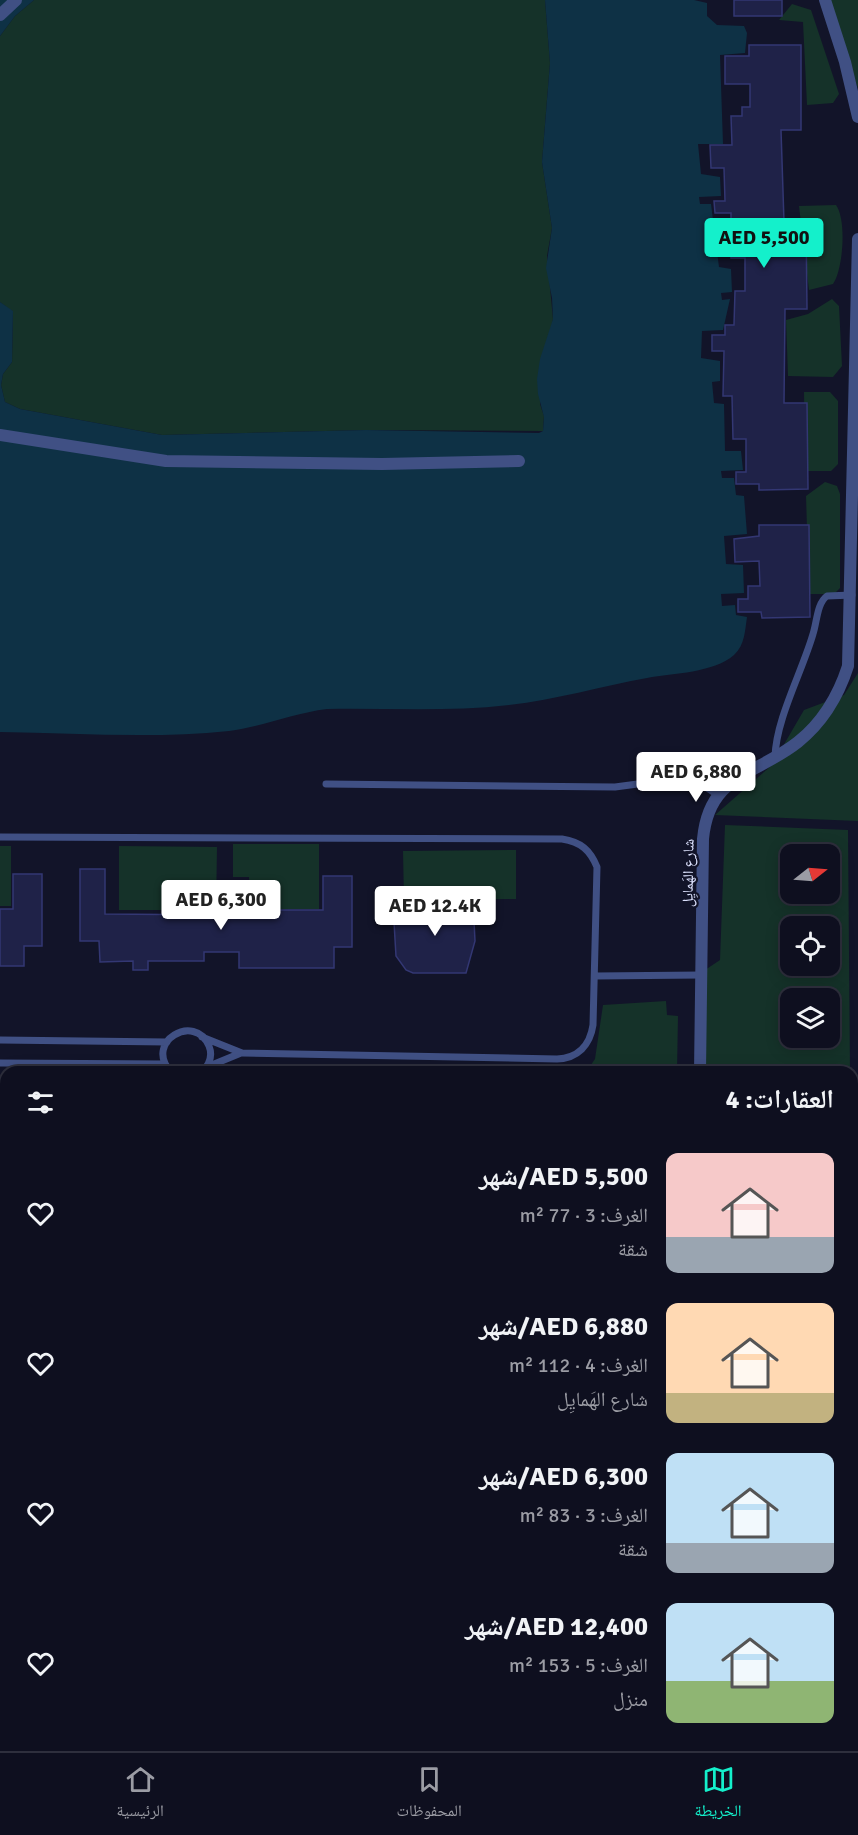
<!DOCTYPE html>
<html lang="ar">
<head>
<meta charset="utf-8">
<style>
	:root { --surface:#0e0f1f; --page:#1c1d2c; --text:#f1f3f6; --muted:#9b9ca4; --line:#2e2f3d; --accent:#14f0cb }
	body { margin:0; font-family:Signika,"Noto Naskh Arabic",sans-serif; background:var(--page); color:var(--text); direction:rtl; height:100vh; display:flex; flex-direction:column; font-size:22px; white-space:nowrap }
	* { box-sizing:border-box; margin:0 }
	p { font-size:20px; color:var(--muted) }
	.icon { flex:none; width:33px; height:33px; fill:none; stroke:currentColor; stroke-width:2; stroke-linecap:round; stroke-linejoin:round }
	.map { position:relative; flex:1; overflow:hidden; direction:ltr }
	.sheet { position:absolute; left:0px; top:1066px; width:858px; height:686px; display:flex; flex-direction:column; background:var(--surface); border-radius:18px 18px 0 0; box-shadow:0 3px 15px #0003,0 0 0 2px var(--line); direction:rtl }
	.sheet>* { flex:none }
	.needle { width:39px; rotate:73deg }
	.controls { position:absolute; left:780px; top:844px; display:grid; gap:12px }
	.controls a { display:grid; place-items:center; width:60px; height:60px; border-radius:12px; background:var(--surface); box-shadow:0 3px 15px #0003,0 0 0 2px var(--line); font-size:30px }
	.price { position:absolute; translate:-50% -51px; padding:0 14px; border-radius:6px; background:#fff; color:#222; font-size:20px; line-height:39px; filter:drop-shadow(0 2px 3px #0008) }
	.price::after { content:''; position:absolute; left:50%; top:36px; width:18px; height:14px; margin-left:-9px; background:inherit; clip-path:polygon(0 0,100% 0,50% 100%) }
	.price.on { background:var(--accent); color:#111 }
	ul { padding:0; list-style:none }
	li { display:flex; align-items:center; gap:18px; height:150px; padding:0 24px }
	li span { display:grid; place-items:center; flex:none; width:168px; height:120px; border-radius:12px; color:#555 }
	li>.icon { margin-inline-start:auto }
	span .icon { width:72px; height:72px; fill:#fffc; stroke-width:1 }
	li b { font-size:26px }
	h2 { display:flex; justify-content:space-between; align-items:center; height:72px; padding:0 24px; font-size:26px }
	.tabs { display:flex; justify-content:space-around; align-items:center; height:84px; border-top:2px solid var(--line); background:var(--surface); font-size:16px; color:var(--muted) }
	.tabs a { display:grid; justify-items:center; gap:3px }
	.tabs .on { color:var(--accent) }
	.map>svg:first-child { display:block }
	.green { fill:#153229; fill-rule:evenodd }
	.water { fill:#0e3145 }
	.building { fill:#1f2248; stroke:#333773; stroke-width:1.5 }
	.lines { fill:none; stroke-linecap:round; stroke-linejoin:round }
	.lane { stroke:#405084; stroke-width:7 }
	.street { stroke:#405084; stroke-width:12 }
	.secondary { stroke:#7998f7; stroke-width:12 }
	.labels { text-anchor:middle; stroke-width:4.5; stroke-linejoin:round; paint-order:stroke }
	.street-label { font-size:15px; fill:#dce1fd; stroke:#121429 }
</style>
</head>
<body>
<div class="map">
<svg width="858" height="1751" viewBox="0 0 858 1751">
	<rect width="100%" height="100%" fill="#121429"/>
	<!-- green -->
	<path class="green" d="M34,0H545L550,63L542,162L552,228L547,256L553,319L540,404L544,416L543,431L366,430L162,435L20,409L5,402L1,385L3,374L12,362L13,312L0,302V36L15,16Z
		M829,0H858V88L832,22Z
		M792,4L811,10L839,94L833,103L807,105L803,22L779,20Z
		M836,205C847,220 843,270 833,284L809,290L799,206Z
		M832,299L839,306L842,366L833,377L788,376L786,320L808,314Z
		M804,392H830L838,401V464L831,471H805Z
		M825,482L837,486L840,494V588L834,594H809L806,496Z
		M858,673V821L715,815L772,765L804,710L844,695Z
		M725,825L848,830L850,1072H705V970L720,960ZM790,855H830V894H790ZM790,927H830V966H790ZM790,999H830V1038H790Z
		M233,844H319V909H250L249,877H233Z
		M0,846H11V906H0Z
		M119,846L217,847L216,910H119Z
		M516,850V899L404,900L403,851Z
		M666,1001L667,1015L678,1016L677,1072H586L595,1059L603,1005Z
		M0,1636H6V1746H111L114,1751H0Z
		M702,1746H811V1751H702Z"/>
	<!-- water -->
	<path class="water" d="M0,0H34L15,16L0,36Z
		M545,0H694L707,3V16L717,25L744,26L747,33L745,53L720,55L723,144H698L701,174L720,177L721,196L699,197L700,204H711L719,267L731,269L732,292L721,293L722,300L730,299L723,330L702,331L701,358L720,361V381L712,382L714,403L724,404L725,451H741L743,470L721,471L722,478H734L736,495L744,496L747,534L724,536L726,564L743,565L744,593L721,594L722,606L735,605L736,615L747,617C745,630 745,645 734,655C713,673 674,673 647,678C601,686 556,700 509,705C449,712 388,708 327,709C294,713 262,727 229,731C153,739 76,733 0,732V302L13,311L12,362L3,374L1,385L5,402L20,409L162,435L366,430L539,433L543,431L544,417L538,394L537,379L540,359L553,319L552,298L546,268L552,228L542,162L550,63Z"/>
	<!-- building -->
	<path class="building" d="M734,0H782V16H734Z
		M749,45H801V130H781L784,222H806L807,309H785L784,403H807L808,489L759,490V484H736V472H746V439H733L732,396H723L724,351H712V335H725V325H734L735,291H745V258H731V213H715L714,201H725L724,168H711L710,145H732L731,116H742V107H750V84H725V56H749Z
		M759,525H809L810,617L762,618L761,612H738V599H748V586H760L759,561L735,562L734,539L759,536Z
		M80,869H105V914L224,915V910H323V876H352V947H334V968H239V952H204V961H148V970H133V961L100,962L99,941H80Z
		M13,874H42V946H24V966H0V909H13Z
		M473,901L475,941L466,973H413L406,970L396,956L393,905Z"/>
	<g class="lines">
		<!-- lane -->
		<path class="lane" d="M775,757C776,719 802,672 813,634C817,622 817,603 827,596L852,595
			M326,784L615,787L683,778L695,780L718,795
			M0,837L562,839C581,842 590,850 597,867L593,1025C590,1045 578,1058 557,1059L242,1053L202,1037
			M595,976L701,975
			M0,1040L167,1042
			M0,1063L165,1064
			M207,1067L241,1053
			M171,1072C143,1042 195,1012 209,1046C213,1056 209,1065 202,1072
			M0,1434H6
			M271,1746L274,1751
			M350,1746L355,1751
			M167,1751V1746
			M194,1751V1746
			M385,1751L391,1746
			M581,1751V1746"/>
		<!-- street -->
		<path class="street" d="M825,0L845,62L858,117
			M0,15L16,0
			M0,435L166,461L382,464L519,461
			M700,1072L703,839C709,774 755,776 798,742C823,722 838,697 848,666L858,239
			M693,1751V1746"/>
		<!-- secondary -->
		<path class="secondary" d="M852,1421L858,1406
			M852,1538L858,1498
			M822,1746V1751
			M851,1746V1751"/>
	</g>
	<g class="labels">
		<!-- street labels -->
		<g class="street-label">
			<text transform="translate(688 873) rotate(-89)" y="5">شارع الهَمايِل</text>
		</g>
	</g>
</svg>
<div class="controls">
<a><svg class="needle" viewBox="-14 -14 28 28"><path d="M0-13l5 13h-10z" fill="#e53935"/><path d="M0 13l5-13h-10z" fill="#9b9ca4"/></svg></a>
<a><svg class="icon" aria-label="locate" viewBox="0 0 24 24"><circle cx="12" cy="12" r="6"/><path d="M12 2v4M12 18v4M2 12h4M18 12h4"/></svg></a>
<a><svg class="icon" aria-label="layers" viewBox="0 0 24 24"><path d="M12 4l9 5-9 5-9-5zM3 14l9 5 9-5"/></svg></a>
</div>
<b class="price on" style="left:764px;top:269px">AED 5,500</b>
<b class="price" style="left:696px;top:803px">AED 6,880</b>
<b class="price" style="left:221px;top:931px">AED 6,300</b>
<b class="price" style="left:435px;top:937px">AED 12.4K</b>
<section class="sheet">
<h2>العقارات: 4<svg class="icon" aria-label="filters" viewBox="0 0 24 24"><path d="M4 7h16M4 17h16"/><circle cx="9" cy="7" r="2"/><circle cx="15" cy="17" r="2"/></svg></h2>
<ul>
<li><span style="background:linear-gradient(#f6c9c9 70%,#9aa5b1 0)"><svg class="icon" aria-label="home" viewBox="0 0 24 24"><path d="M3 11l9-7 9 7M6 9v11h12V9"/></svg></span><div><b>AED 5,500/شهر</b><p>الغرف: 3 · 77 m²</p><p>شقة</p></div><svg class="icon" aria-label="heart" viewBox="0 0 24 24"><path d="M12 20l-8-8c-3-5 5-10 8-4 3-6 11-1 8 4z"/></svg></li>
<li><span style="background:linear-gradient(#ffd9b3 75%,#c2b280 0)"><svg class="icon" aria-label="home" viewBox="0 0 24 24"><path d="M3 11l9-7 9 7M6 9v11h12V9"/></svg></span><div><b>AED 6,880/شهر</b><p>الغرف: 4 · 112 m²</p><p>شارع الهَمايِل</p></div><svg class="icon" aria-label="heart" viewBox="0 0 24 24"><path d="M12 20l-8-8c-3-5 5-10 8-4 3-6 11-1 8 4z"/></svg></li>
<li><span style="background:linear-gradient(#bfe0f5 75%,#9aa5b1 0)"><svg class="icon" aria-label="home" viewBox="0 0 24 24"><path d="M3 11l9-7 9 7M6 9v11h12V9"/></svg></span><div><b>AED 6,300/شهر</b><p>الغرف: 3 · 83 m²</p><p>شقة</p></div><svg class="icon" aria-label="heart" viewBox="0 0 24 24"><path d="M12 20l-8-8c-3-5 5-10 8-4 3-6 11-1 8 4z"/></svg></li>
<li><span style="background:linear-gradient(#bfe0f5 65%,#8fb573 0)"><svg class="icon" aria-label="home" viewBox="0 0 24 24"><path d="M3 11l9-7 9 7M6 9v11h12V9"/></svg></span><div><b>AED 12,400/شهر</b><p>الغرف: 5 · 153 m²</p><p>منزل</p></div><svg class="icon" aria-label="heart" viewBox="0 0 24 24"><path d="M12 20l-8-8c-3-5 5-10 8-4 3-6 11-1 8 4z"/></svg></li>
</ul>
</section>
</div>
<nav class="tabs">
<a class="on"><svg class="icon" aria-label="map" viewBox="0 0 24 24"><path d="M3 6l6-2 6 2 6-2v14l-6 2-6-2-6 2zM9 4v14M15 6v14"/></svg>الخريطة</a>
<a><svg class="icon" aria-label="saved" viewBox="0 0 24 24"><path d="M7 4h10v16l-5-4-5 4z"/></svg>المحفوظات</a>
<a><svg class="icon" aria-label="home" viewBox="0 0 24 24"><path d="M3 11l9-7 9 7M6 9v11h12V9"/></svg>الرئيسية</a>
</nav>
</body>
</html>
